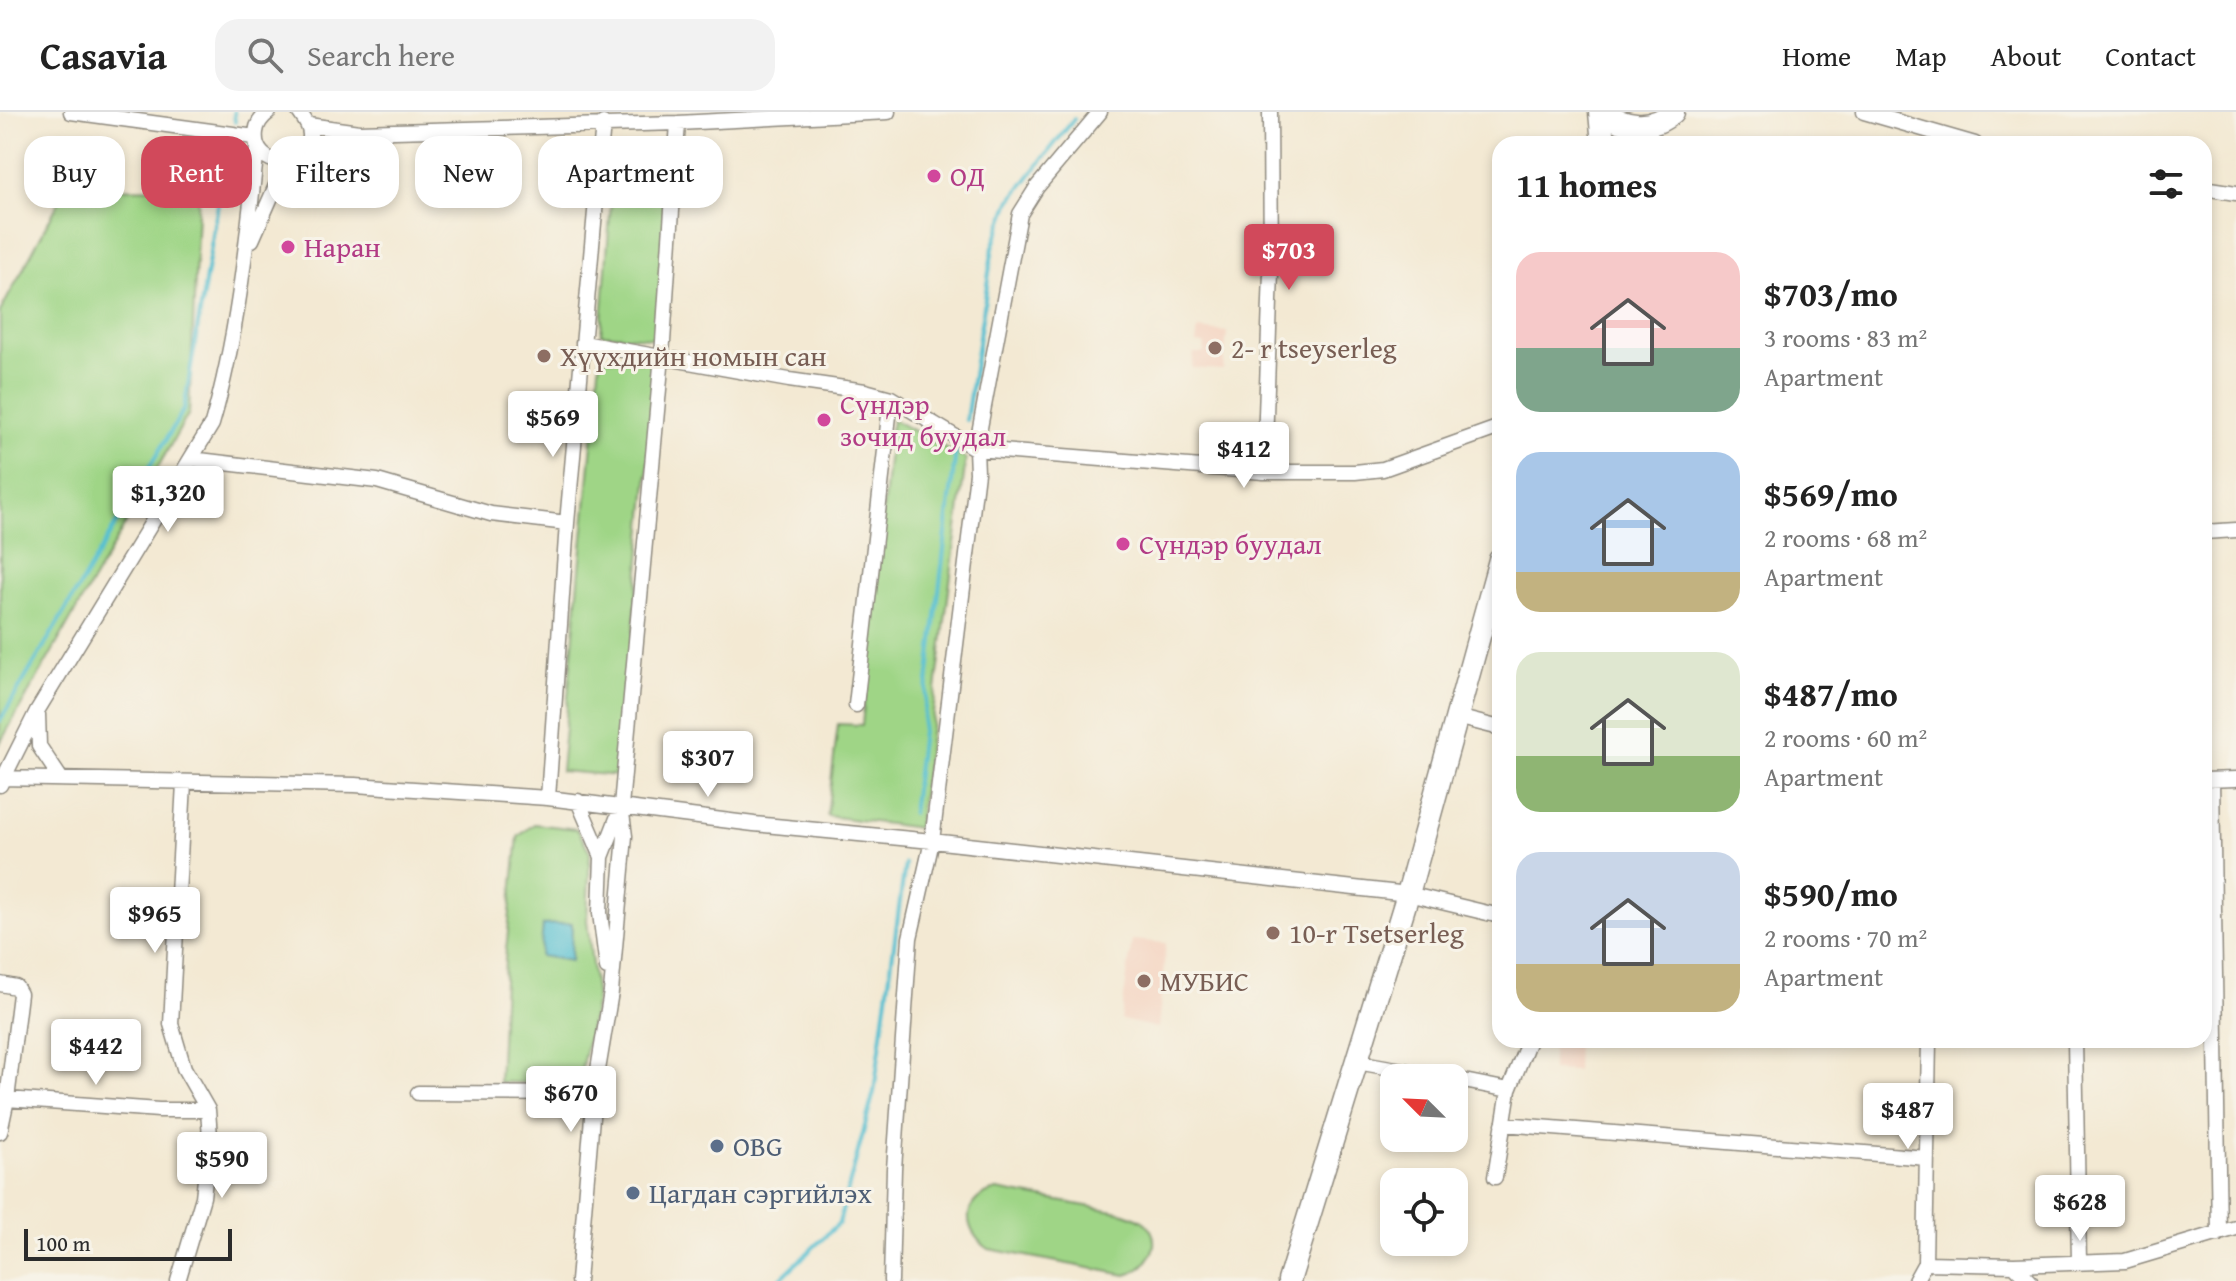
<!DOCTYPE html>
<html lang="en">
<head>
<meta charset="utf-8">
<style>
	:root { --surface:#fff; --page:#f2f2f2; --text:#222; --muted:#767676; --line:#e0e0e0; --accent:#d1495b }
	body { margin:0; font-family:"Gentium Book Plus",serif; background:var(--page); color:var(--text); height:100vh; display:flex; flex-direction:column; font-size:30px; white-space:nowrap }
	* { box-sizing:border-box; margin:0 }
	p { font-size:26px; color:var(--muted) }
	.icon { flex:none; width:44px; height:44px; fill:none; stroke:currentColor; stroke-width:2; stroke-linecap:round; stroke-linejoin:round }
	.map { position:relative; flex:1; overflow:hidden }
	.details { position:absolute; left:1492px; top:24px; width:720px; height:912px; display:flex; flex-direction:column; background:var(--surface); border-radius:24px; box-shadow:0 4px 12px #0003 }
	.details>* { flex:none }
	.hud { position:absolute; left:24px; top:24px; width:760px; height:72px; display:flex; gap:16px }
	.needle { width:52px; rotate:294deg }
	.buttons { position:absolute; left:1380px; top:952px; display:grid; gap:16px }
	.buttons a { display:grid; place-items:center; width:88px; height:88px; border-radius:16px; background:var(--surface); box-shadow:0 4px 12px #0003; font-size:40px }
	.scale { position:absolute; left:24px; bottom:20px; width:208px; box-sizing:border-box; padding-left:8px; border:4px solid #2b2b2b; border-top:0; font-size:22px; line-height:28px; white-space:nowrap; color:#2b2b2b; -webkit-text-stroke:6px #f7f3e8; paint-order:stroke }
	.price { position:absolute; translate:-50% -68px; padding:0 18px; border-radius:8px; background:#fff; color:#222; font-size:26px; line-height:52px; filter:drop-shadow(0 2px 4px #0008) }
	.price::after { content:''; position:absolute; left:50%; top:48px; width:24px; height:18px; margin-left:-12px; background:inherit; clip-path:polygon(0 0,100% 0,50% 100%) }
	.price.selected { background:var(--accent); color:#fff }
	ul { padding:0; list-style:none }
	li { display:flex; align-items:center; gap:24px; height:200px; padding:0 24px }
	li span { display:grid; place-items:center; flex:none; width:224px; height:160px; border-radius:24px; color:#555 }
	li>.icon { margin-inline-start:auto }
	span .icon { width:96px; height:96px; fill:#fffc; stroke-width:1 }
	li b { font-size:34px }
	h2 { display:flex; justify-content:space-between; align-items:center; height:96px; padding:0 24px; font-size:34px }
	.pill { padding:0 28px; border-radius:24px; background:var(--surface); box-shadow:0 4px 12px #0003; font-size:28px; line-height:72px }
	.pill.selected { background:var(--accent); color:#fff }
	header { display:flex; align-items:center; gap:48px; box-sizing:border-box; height:112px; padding:0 40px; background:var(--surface); border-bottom:2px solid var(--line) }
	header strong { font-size:38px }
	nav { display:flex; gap:44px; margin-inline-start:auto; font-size:28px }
	.search { width:560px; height:72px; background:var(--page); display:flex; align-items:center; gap:20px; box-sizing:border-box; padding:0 28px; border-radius:24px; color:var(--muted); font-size:30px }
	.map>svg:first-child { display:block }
	.built { fill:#f4d3c0 }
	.green { fill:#9fd586; stroke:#658058; stroke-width:2 }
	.water { fill:#56c0d1; stroke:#40767e; stroke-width:2 }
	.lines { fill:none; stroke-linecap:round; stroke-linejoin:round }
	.stream { stroke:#56c0d1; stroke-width:4 }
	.minor-casing { stroke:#8f8a7f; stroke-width:17 }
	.highway-casing { stroke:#8f8a7f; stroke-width:25 }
	.minor { stroke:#fff; stroke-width:14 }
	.highway { stroke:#fff; stroke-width:22 }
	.hotel-dot { fill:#d1479c; stroke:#f7f3e8; stroke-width:3 }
	.education-dot { fill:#8d6e63; stroke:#f7f3e8; stroke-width:3 }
	.service-dot { fill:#5c6f8a; stroke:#f7f3e8; stroke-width:3 }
	.labels { text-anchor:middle; stroke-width:6; stroke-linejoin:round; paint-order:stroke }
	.hotel-label { font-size:28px; fill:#b23c85; stroke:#f7f3e8; text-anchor:start }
	.education-label { font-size:28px; fill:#785e54; stroke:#f7f3e8; text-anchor:start }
	.service-label { font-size:28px; fill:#4e5e75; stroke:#f7f3e8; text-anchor:start }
</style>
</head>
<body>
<header>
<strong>Casavia</strong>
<div class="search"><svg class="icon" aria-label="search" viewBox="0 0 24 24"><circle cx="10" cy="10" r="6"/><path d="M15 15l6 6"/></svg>Search here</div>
<nav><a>Home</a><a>Map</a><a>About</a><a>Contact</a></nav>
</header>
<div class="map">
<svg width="2236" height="1169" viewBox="0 0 2236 1169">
	<rect width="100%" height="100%" fill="#f7f3e8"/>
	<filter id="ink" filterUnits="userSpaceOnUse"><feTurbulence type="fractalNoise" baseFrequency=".0125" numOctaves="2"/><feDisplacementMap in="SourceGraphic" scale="16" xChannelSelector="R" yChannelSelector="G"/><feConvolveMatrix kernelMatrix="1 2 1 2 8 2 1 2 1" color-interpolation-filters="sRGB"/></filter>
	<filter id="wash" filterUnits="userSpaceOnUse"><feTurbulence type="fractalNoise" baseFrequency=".006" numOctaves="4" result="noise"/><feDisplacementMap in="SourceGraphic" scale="32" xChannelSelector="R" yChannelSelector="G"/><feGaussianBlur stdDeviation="1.8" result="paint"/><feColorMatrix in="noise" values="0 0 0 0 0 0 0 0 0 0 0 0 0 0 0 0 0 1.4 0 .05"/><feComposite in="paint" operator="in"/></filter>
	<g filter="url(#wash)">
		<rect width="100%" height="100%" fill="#f3e9d3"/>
		<!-- built -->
		<path class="built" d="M1198,217L1227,220L1223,258L1192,256L1194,241H1204L1205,232L1196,231Z
			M1132,828L1166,831L1158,916L1121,908Z
			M1552,928H1577L1576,959L1552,958Z"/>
		<!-- green -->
		<path class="green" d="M615,37L675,41L661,227L601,222Z
			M199,76L189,301L0,631V200L66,77Z
			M600,246L658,251L620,664L561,659Z
			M892,307L966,347L918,716L827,704L838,612L862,613Z
			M534,712L577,717L590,740L587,808L596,888L578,972L499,970L505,848L518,725Z
			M997,1078L1125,1101C1135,1105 1146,1108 1151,1118C1161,1136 1144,1160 1126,1163L989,1137C961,1118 961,1086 997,1078Z"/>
		<!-- water -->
		<path class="water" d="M572,811L571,849L540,844L543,813Z"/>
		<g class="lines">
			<!-- stream -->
			<path class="stream" d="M234,0L235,10
				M966,308L993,135L1010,89L1074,7
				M0,609L184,297L227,38
				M912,702L956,338
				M778,1169L839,1111L874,980L905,752"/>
		</g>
	</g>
	<g filter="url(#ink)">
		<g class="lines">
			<defs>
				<path id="minor" d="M71,0L255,25
					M269,0C262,5 257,11 256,20C251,58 311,60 310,23C310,14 304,7 299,0
					M1864,0L1975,32
					M308,13L359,20L678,11L888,0
					M302,43L355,22
					M2204,76L2236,81
					M252,128L282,60L294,49
					M583,231L789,268L865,279L891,286L976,337L1264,360H1355L1383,357L1500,315
					M191,347L377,369L491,402L567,411
					M1264,360L1271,160L1270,0
					M2204,420L2236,418
					M856,593L891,286
					M38,602L39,634L61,667
					M1457,605L1500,616
					M0,666L355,673L548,686L754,712L932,729L1408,782L1500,804
					M2204,668L2236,667
					M2212,668L2219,1122
					M0,673L37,599L212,312C238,222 247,128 257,35
					M548,686L567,411L603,11
					M578,689L602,745
					M607,856L600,801L602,745L621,696
					M0,872L16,875L20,882L7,987L159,998H208
					M2075,928L2079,1150
					M1357,950L1447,966
					M1454,967L1509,978
					M418,981L594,982
					M1503,1012L1927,1046
					M0,1020L7,987
					M1495,1065L1509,978L1529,928
					M1925,1151L2014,1153L2125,1149L2236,1116
					M2014,1153L2030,1169
					M178,1169L203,1085L210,1025L208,998L184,956L171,912L184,671
					M578,1169L594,982L611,880L625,724L621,694L662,244L678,11
					M891,1169L894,1057L910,826L932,729L977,361L976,337L1020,102L1037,75L1100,0
					M1915,1169L1925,1151L1929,928"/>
				<path id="highway" d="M1600,0L1603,32
					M1603,0C1624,16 1652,19 1673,0
					M1289,1169L1408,782L1500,448"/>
			</defs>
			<!-- minor casing -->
			<use href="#minor" class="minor-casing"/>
			<!-- highway casing -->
			<use href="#highway" class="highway-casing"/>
			<!-- minor -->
			<use href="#minor" class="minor"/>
			<!-- highway -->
			<use href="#highway" class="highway"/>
		</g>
	</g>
	<!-- markers -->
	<g class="hotel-dot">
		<circle cx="934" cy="64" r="8"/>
		<circle cx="288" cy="135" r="8"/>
		<circle cx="824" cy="308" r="8"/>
		<circle cx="1123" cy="432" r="8"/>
	</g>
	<g class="education-dot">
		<circle cx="1215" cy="236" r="8"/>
		<circle cx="544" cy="244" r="8"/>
		<circle cx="1273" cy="821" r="8"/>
		<circle cx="1144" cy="869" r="8"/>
	</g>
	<g class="service-dot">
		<circle cx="717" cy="1034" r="8"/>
		<circle cx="633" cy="1081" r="8"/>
	</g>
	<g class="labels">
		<!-- hotel labels -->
		<g class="hotel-label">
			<text x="950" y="74">ОД</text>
			<text x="304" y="145">Наран</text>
			<text x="840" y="302">Сүндэр<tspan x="840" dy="32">зочид буудал</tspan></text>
			<text x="1139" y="442">Сүндэр буудал</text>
		</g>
		<!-- education labels -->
		<g class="education-label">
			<text x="1231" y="246">2- r tseyserleg</text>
			<text x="560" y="254">Хүүхдийн номын сан</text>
			<text x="1289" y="831">10-r Tsetserleg</text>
			<text x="1160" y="879">МУБИС</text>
		</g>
		<!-- service labels -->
		<g class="service-label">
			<text x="733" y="1044">OBG</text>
			<text x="649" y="1091">Цагдан сэргийлэх</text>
		</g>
	</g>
</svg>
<div class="buttons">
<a><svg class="needle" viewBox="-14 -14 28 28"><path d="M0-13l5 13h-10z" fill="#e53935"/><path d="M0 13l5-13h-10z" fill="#767676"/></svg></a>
<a><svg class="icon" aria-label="locate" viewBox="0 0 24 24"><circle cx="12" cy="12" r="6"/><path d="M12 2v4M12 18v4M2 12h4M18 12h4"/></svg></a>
</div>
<div class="scale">100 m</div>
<b class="price selected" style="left:1289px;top:180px">$703</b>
<b class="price" style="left:553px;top:347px">$569</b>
<b class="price" style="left:1244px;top:378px">$412</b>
<b class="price" style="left:168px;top:422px">$1,320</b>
<b class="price" style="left:708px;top:687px">$307</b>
<b class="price" style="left:155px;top:843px">$965</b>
<b class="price" style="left:96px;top:975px">$442</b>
<b class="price" style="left:571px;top:1022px">$670</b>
<b class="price" style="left:1908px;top:1039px">$487</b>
<b class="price" style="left:222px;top:1088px">$590</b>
<b class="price" style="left:2080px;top:1131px">$628</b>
<div class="hud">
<a class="pill">Buy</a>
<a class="pill selected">Rent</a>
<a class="pill">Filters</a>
<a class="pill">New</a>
<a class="pill">Apartment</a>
</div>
<section class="details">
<h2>11 homes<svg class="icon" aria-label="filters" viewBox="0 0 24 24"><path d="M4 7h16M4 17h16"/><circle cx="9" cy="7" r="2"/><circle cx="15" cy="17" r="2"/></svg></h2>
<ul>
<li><span style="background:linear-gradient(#f6c9c9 60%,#7fa58c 0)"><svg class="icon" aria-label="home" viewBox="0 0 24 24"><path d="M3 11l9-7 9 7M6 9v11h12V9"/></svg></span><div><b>$703/mo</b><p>3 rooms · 83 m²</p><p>Apartment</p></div></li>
<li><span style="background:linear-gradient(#a9c7e8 75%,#c2b280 0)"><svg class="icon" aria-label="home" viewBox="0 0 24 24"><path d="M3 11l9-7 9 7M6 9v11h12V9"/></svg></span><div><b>$569/mo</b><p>2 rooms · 68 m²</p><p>Apartment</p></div></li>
<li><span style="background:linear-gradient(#dfe7d0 65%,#8fb573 0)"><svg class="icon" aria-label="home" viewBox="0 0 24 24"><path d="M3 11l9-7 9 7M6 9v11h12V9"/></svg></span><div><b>$487/mo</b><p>2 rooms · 60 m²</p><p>Apartment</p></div></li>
<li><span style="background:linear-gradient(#c9d6e8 70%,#c2b280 0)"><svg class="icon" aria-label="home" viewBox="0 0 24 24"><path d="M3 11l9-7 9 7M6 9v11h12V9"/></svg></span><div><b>$590/mo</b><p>2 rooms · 70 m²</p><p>Apartment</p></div></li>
</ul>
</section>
</div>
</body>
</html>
